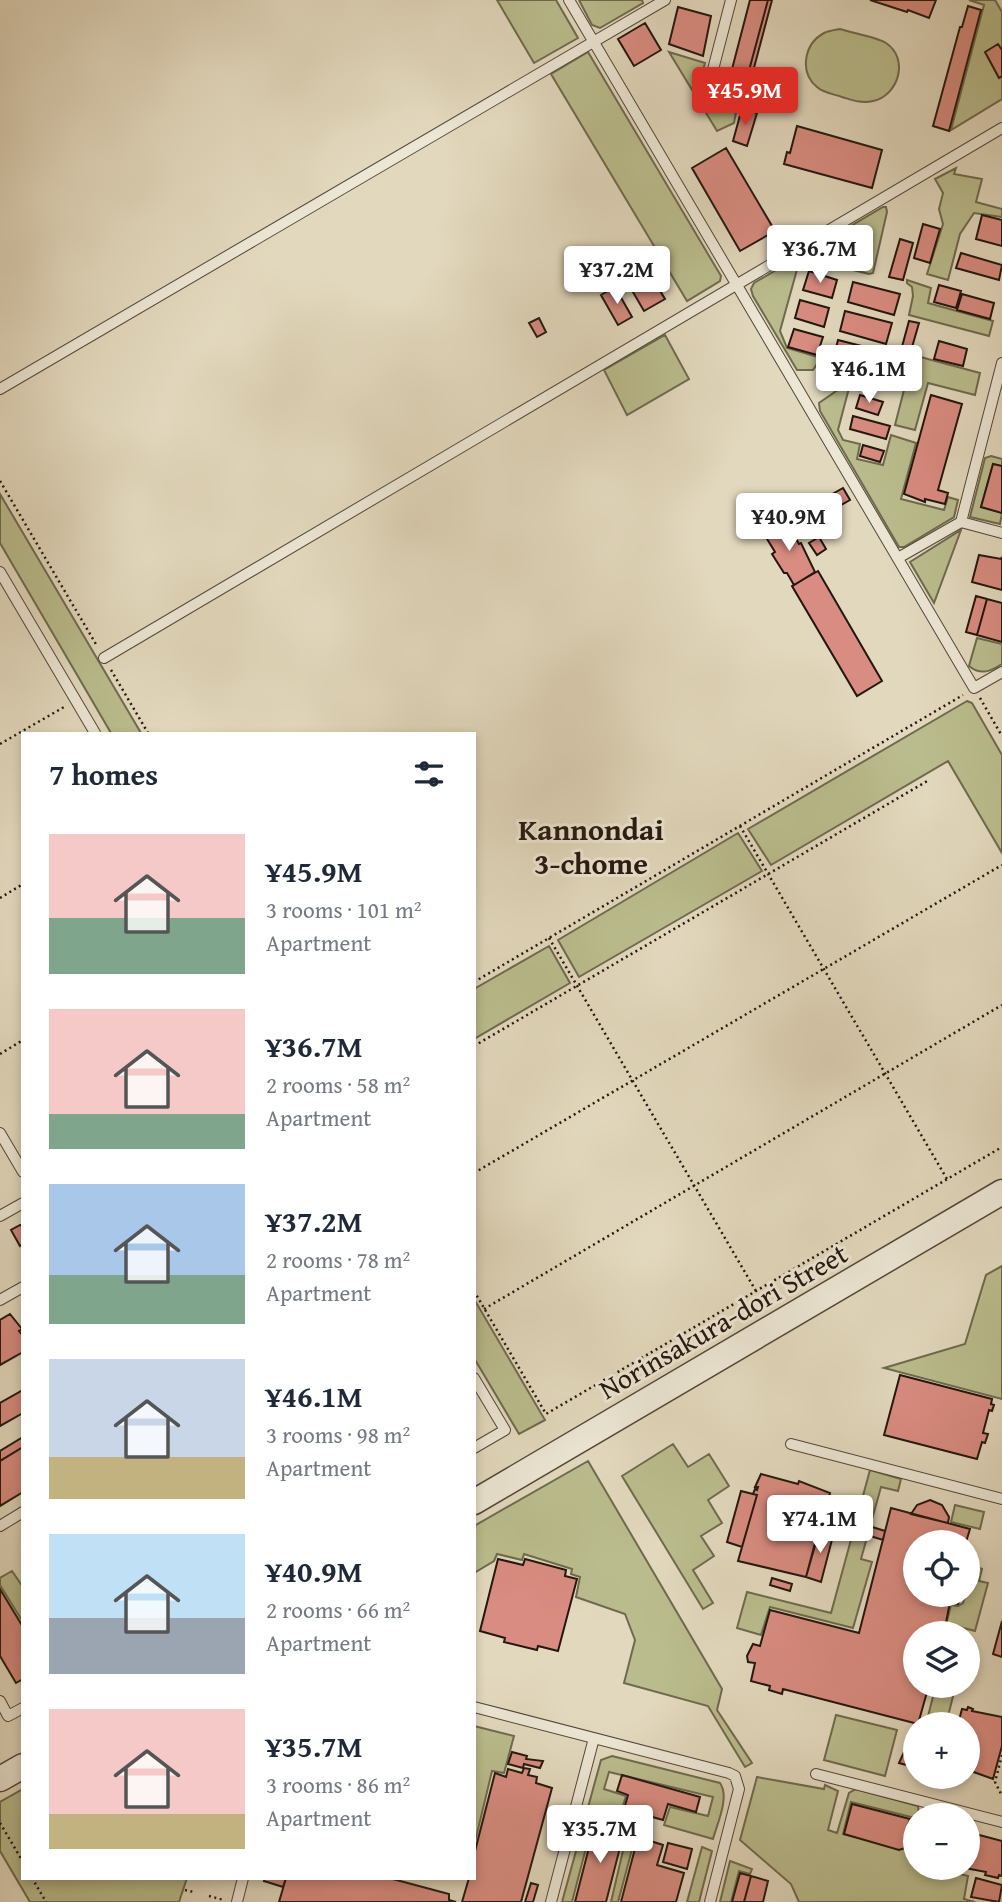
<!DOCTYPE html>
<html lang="en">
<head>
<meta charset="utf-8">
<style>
	:root { --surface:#fff; --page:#f2f2f3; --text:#1f2937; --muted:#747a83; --accent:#d93025 }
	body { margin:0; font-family:"Gentium Book Plus",serif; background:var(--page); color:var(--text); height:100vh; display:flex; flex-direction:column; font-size:26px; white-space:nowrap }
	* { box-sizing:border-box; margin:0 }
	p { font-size:23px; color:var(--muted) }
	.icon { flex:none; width:38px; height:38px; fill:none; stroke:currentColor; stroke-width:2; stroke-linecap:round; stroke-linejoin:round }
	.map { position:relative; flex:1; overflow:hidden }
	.side { position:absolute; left:21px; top:732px; width:455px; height:1148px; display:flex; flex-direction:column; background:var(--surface); border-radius:0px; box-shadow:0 4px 10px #0003 }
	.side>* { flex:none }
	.buttons { position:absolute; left:903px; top:1530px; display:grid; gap:14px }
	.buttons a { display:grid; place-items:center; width:77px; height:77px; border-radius:50%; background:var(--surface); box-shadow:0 4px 10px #0003; font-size:35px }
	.price { position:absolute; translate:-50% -60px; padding:0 16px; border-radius:7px; background:#fff; color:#222; font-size:23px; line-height:46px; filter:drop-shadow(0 2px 4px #0008) }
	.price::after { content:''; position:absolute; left:50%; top:42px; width:21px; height:16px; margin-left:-10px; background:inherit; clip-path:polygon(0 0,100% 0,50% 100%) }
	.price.current { background:var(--accent); color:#fff }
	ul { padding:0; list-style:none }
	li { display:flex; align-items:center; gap:21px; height:175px; padding:0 28px }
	li span { display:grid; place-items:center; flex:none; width:196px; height:140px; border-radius:0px; color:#555 }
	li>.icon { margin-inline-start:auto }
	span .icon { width:84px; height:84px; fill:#fffc; stroke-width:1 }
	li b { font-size:30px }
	h2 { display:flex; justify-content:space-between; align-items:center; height:84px; padding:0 28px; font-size:30px }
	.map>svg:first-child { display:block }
	.green { fill:#babc8d; stroke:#6f6a4e; stroke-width:2 }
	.building { fill:#d98c81; stroke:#24170f; stroke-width:2 }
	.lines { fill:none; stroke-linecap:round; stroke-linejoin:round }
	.service-casing { stroke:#54473a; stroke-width:12 }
	.tertiary-casing { stroke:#54473a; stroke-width:27 }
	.path { stroke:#24170f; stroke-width:2.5; stroke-dasharray:2 3.5; stroke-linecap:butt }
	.service { stroke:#ece6d4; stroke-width:10 }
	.tertiary { stroke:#ece6d4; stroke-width:24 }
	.labels { text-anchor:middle; stroke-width:6; stroke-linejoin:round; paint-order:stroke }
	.street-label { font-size:28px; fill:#24170f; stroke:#ece6d4 }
	.neighbourhood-label { font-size:30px; font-weight:bold; fill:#24170f; stroke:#ece6d4 }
</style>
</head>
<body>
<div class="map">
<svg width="1002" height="1902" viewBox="0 0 1002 1902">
	<rect width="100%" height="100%" fill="#e2d8bd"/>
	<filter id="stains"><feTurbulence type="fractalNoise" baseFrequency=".00286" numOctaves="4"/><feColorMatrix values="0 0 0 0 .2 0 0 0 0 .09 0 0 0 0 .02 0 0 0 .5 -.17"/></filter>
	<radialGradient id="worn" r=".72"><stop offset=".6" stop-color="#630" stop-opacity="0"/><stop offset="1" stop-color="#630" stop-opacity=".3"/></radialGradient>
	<!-- green -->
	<path class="green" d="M497,0H556L578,38L534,63Z
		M579,0H642L643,3L600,28L592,25Z
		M969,0H995L1002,12V99L951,130L984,5Z
		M840,29C852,33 876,37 886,43C910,59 898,96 873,101C862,104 852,100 842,97C834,94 823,93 817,87C799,72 804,44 824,33C828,31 835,30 840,29Z
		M588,52L721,276L720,281L687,301L551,74Z
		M669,52L705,63L700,81L697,85L705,98L737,107L734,123L717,131Z
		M956,168L954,174L982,179L976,202L1002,209V217L974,213L960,234L948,280L927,274L943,224L939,209L943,193L935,179Z
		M883,207H886L887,212L873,273L869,274L808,259L802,260L798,266L780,331L787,348L821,358L813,370H797L753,296L751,289L754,283Z
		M907,280L931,288L928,303L993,321L989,336L909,315L913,296L912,287L907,283Z
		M665,335L689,379L627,415L604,370Z
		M913,355L980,373L975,395L928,383L915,430L895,425Z
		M842,387L849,388L838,430L843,440L860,444L857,459L883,465L891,435L916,443L901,499L944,510L948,497L958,500L954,517L904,547H899L820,411L819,403Z
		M991,456L1002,459V466L993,464L981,507L1002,513L1000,524L970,517L985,458Z
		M0,494L141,733H111L0,543Z
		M961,530L934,603L910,562Z
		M977,638L1002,644V664C991,671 981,676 969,666Z
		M967,701L972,703L1002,755V853L948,761L771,865L748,829Z
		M738,833L762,871L579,977L558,940Z
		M549,946L570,983L474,1039V989Z
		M1002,1266V1399L884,1368L965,1344L986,1275Z
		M474,1299L545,1420L519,1434L474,1358Z
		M673,1444L688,1467L709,1454L729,1486L708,1500L722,1523L701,1536L714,1556L693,1570L713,1603L703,1609L622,1476Z
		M588,1461L722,1689L717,1710L752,1763L745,1767L708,1706L624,1683L635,1640L625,1614L576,1597L580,1577L571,1574L572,1569L524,1554L522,1560L497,1554L494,1561L474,1573V1526Z
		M870,1470L901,1479L898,1491L881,1487L861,1559L872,1562L853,1628L770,1607L761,1635L737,1628L747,1592L831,1613Z
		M955,1505L984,1512L980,1529L951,1522Z
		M968,1564L982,1569L979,1581L988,1583L975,1631L956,1626L954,1633H944L951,1605L958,1606L963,1603L966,1594H968Z
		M12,1571L23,1587V1622L0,1585V1578Z
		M936,1685H956L948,1716L940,1715L927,1720Z
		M836,1715L897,1730L885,1776L824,1760Z
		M474,1726L514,1736L504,1773L492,1771L474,1846Z
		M612,1756L720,1783C730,1797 717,1824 713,1839L664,1825L670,1807L708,1816L713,1797L609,1772L604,1789L626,1796L616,1827L593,1821L572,1902H562L601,1760Z
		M757,1777L824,1789L825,1785L838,1791L828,1830L837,1833L849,1793L856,1789L918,1806L919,1815H915V1818L851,1802L843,1834L915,1852V1867H931L968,1876L964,1899L975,1902H799L791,1884L740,1840Z
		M23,1789V1878H187L179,1902H30L0,1851V1802Z
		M629,1825L638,1827L618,1902H611Z
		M702,1847L712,1851L699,1902H687Z
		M730,1861L752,1869L750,1874L739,1871L731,1902H720Z"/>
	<!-- building -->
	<path class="building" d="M750,0H768L747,78L731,73Z
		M768,0H772L751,79L747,78Z
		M870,0H936L929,18L908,10L907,12Z
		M968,6L981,10L949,131L933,126L960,27H962Z
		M678,7L711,16L703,56L669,44Z
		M645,23L661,50L634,66L618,39Z
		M998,44L1002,50V76L999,78L985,52Z
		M742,108L757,113L747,146L733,141Z
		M797,126L882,150L872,188L784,164L787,152L790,153Z
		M726,148L775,231L740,251L692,168Z
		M982,215L1002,220V246L976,239Z
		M923,224L940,229L930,263L914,258Z
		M900,239L913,243L903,280L889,277Z
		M961,253L1002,265L999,280L956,268Z
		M646,268L665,299L644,311L626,280Z
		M809,271L837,280L832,298L803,290Z
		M853,282L900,294L894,315L848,302Z
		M939,285L961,291L956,308L934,302Z
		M615,287L632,317L618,325L601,295Z
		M962,294L994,303L990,319L957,310Z
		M800,300L829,308L824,327L795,318Z
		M845,311L892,323L886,344L840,331Z
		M539,318L546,332L537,337L529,323Z
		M909,321L919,323L906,368L897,365Z
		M794,329L823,337L817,355L788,347Z
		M838,340L885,352L880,373L833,360Z
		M939,341L967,349L963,366L934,359Z
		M860,395L883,402L878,415L856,408Z
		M931,395L962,404L938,490L948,493L945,504L925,499V502L904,494Z
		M853,416L890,426L886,439L850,429Z
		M863,445L884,451L880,462L860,456Z
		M993,464L1002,466V513L981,507Z
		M843,488L850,500L811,522L804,510Z
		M786,521L799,544L801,543L815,572L794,585L787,573H784L772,554L775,552L764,534L776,524L778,525Z
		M819,537L826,549L817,555L809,543Z
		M979,555L1001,559L1002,557V590L972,582Z
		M818,571L882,681L857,696L792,586Z
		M976,596L987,599L977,635L966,632Z
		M987,599L1002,603V642L977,635Z
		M20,1225L23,1226V1244L20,1246L11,1230Z
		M10,1314L22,1329L19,1331L23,1336V1352L0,1365V1320Z
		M900,1375L992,1399L991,1404L994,1405L992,1411L989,1410L983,1433L988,1434L985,1443L982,1442L977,1459L884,1435Z
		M23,1390V1413L0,1426V1403Z
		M23,1437V1447L0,1461V1451Z
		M23,1447V1492L0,1506V1461Z
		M761,1474L798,1484L799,1481L830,1493L806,1577L738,1561L757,1495L753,1494L755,1489L757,1490L758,1487H755Z
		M741,1491L757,1495L742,1547L727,1542Z
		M930,1500L942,1505L949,1517L948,1523L911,1514L917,1505Z
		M891,1508L970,1529L966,1542H915V1594H963L958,1604L950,1602L944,1633H915V1685H929L918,1724L783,1689L782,1694L769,1690L770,1686L751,1681L755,1663L748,1662L747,1656L753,1644L760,1646L770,1610L859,1633Z
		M869,1526L885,1531L883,1540L867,1535Z
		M819,1528L834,1532L821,1582L806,1577Z
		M498,1559L523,1565L525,1559L566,1570L565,1576L577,1579L558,1651L538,1646L537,1650L504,1642L505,1638L480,1631Z
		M772,1578L792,1584L790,1591L770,1585Z
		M0,1589L23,1627V1679L16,1683L0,1656Z
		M1002,1621V1657L993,1654Z
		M968,1707L973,1709L972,1711L1002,1717V1746L993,1779L968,1770V1724H958L962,1709L967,1710Z
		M905,1750L915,1753L914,1764L911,1763L910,1766L899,1763Z
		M512,1752L527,1756L526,1759L543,1761L540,1768L524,1764L523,1768L508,1764Z
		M524,1768L530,1769L528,1775L537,1777L536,1783L552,1788L521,1902H462L469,1878H474V1855L495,1773L506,1777L508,1769L522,1773Z
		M622,1775L700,1797L696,1812L668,1804L663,1820L624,1809L628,1795L617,1791Z
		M852,1804L910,1819L907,1828L910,1829L905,1848L899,1850L844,1834Z
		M595,1824L624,1832L606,1902H575Z
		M968,1832L1002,1841V1876L999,1875L998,1878L985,1875L986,1872L960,1867H968Z
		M638,1837L663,1845L657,1865L684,1873L676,1902H621Z
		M668,1843L692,1849L687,1869L663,1862Z
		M740,1873L751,1876L744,1902H732Z
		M751,1876L768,1881L763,1902H744Z
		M265,1878H286L283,1887L264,1881Z
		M286,1878H389L449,1894V1900L456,1902H279Z
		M976,1878L1002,1885L999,1902L971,1897Z
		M531,1883L538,1885L533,1902H525Z"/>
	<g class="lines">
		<defs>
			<path id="service" d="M569,0L974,688L1002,672
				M731,0L709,85L713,90L760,104
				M0,389L665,0
				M961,522L1002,363
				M898,558L961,522L1002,533
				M0,572L95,733
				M104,658L1002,128
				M0,1133L23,1172
				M0,1216L23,1203
				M0,1300L23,1287
				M474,1378L505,1430L474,1448
				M791,1444L1002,1499
				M0,1526L23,1512
				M0,1701L8,1716L23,1708
				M474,1707L729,1773L735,1776L739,1789L710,1902
				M816,1774L1002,1822
				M237,1902L243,1878
				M551,1902L594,1738"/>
			<path id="tertiary" d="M474,1502L1002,1192
				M0,1779L23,1766"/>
		</defs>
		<!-- service casing -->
		<use href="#service" class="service-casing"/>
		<!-- tertiary casing -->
		<use href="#tertiary" class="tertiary-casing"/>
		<!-- path -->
		<path class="path" d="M0,481L97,646
			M111,670L148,733
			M980,698L1002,736
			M0,744L64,707
			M740,826L947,1179
			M0,898L23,884
			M549,938L756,1291
			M474,982L963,695
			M474,1046L929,780
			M0,1054L23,1040
			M474,1173L1002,865
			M474,1291L546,1414L1002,1147
			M484,1309L1002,1005
			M1002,1755L995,1782L1002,1796
			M0,1823L23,1862
			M32,1878L46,1902
			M185,1890L194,1892
			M209,1896L224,1900"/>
		<!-- service -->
		<use href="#service" class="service"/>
		<!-- tertiary -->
		<use href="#tertiary" class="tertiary"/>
	</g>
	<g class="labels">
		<!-- street labels -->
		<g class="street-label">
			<text transform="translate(723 1321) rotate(-30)" y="10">Norinsakura-dori Street</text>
		</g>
		<!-- neighbourhood labels -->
		<g class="neighbourhood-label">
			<text x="591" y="840">Kannondai<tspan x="591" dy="34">3-chome</tspan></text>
		</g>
	</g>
	<rect width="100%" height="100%" filter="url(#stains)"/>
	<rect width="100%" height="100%" fill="url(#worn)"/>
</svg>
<div class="buttons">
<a><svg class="icon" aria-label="locate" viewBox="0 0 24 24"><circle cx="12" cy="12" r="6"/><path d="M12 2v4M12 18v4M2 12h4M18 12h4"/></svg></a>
<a><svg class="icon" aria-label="layers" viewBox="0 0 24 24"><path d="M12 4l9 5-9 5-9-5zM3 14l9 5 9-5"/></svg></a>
<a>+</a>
<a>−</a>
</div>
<b class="price current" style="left:745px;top:127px">¥45.9M</b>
<b class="price" style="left:820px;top:285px">¥36.7M</b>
<b class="price" style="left:617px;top:306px">¥37.2M</b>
<b class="price" style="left:869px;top:405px">¥46.1M</b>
<b class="price" style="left:789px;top:553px">¥40.9M</b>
<b class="price" style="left:820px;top:1555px">¥74.1M</b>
<b class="price" style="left:600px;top:1865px">¥35.7M</b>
<section class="side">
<h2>7 homes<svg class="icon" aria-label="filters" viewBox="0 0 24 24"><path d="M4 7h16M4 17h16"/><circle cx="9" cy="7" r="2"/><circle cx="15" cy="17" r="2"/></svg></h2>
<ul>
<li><span style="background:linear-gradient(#f6c9c9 60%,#7fa58c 0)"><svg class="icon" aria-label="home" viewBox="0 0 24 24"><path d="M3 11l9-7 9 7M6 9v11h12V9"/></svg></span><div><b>¥45.9M</b><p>3 rooms · 101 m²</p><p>Apartment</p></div></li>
<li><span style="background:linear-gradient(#f6c9c9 75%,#7fa58c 0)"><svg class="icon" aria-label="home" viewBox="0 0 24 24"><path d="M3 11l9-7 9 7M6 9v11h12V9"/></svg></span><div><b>¥36.7M</b><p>2 rooms · 58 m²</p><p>Apartment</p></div></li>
<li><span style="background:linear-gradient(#a9c7e8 65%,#7fa58c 0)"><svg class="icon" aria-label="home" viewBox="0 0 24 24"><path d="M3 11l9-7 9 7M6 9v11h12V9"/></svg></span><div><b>¥37.2M</b><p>2 rooms · 78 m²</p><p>Apartment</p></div></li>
<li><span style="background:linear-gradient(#c9d6e8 70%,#c2b280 0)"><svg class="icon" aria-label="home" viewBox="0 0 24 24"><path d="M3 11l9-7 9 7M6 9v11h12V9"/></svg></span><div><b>¥46.1M</b><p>3 rooms · 98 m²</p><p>Apartment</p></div></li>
<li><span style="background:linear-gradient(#bfe0f5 60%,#9aa5b1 0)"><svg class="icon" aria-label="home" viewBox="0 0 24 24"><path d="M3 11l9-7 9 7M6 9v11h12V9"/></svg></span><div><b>¥40.9M</b><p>2 rooms · 66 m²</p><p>Apartment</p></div></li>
<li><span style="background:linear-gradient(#f6c9c9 75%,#c2b280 0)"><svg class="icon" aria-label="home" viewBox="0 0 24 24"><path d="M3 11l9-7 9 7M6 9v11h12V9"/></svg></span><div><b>¥35.7M</b><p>3 rooms · 86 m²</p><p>Apartment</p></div></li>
</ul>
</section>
</div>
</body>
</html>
